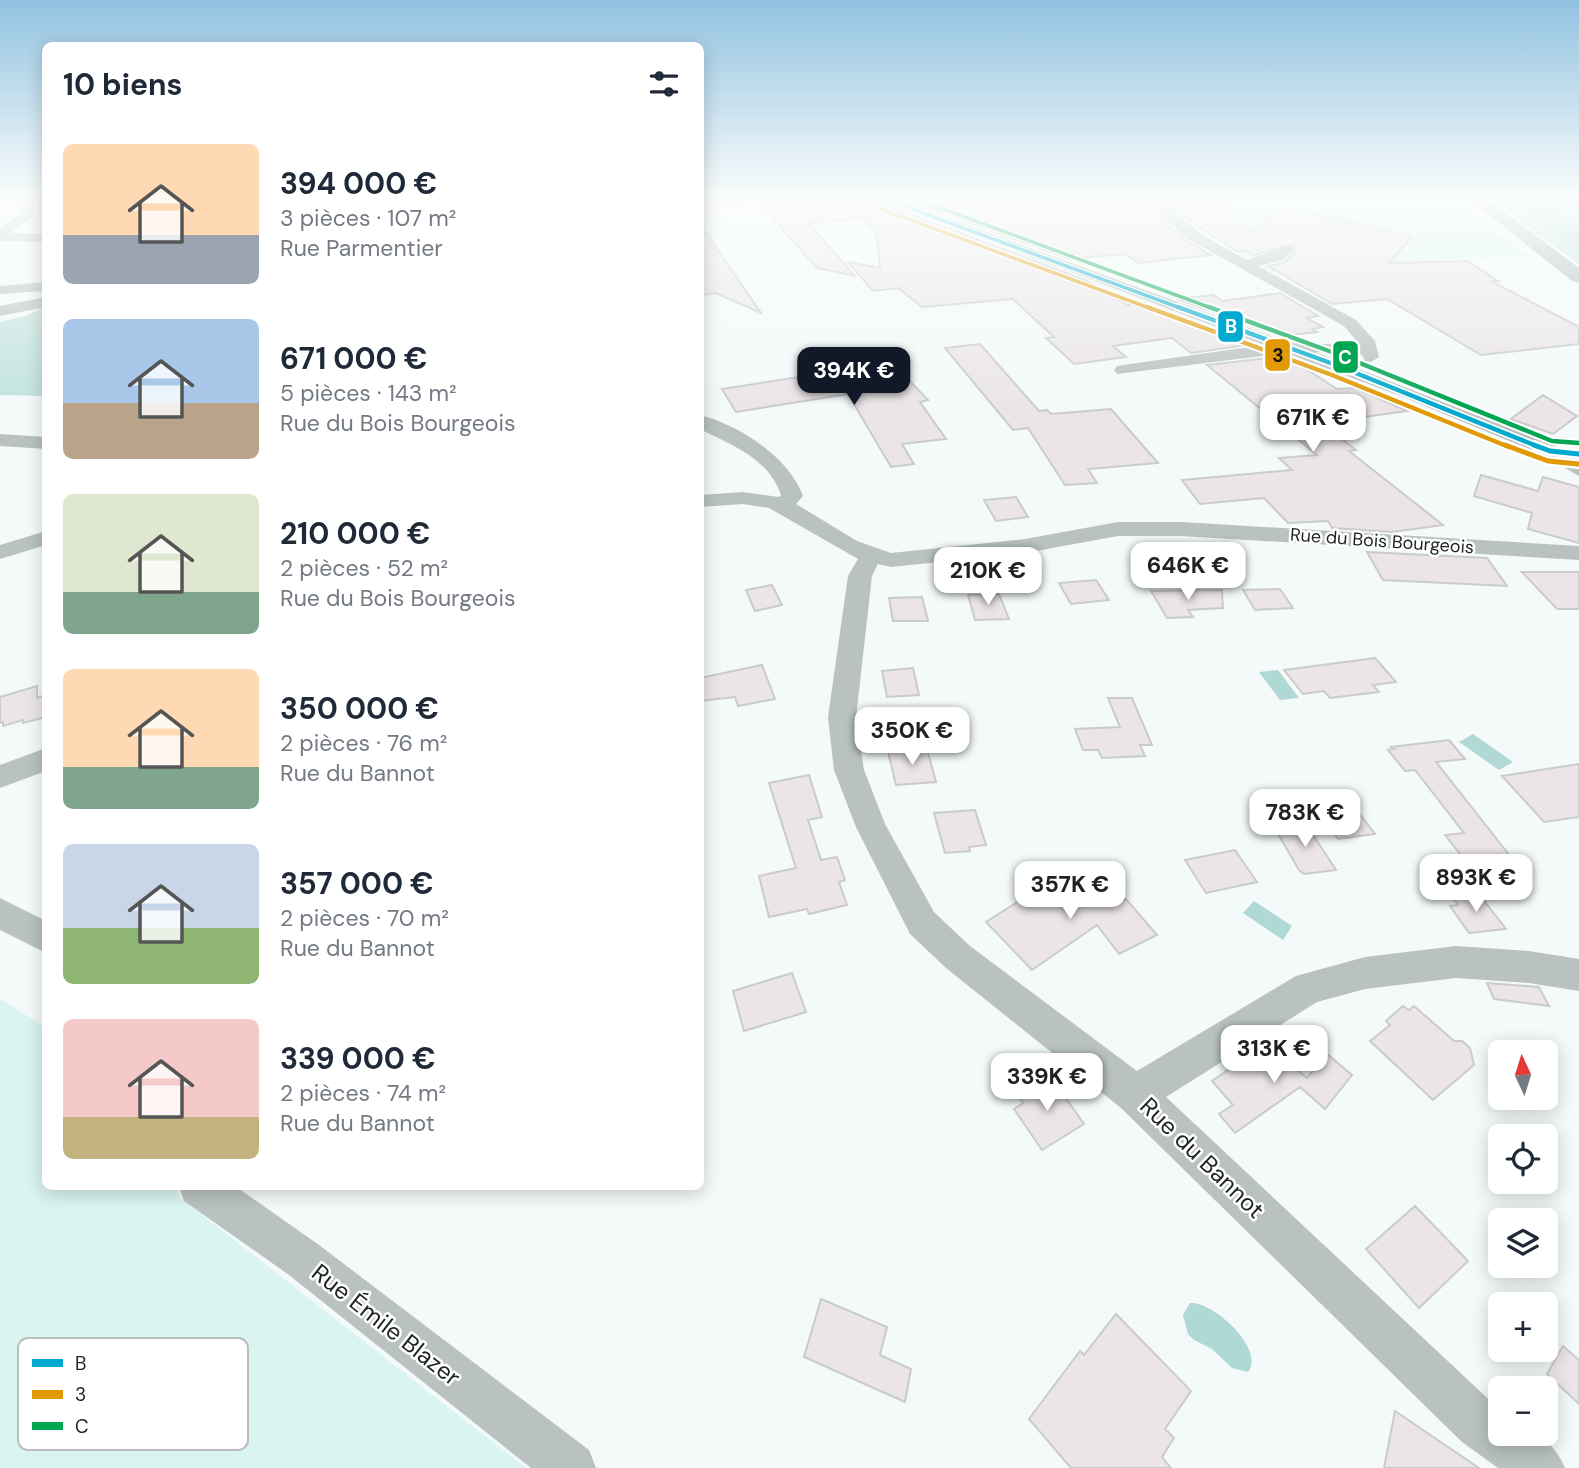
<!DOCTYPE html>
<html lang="fr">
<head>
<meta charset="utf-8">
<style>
	:root { --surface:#fff; --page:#f2f2f3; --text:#1f2937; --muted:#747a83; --accent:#111827 }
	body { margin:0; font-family:"DM Sans",sans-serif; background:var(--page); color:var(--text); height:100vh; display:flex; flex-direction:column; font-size:26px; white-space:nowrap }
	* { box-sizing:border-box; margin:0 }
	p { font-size:23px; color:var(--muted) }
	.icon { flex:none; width:38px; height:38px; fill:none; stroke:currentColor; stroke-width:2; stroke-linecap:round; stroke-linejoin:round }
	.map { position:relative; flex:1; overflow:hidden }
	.details { position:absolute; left:42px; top:42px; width:662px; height:1148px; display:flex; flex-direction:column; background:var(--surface); border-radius:10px; box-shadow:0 4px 18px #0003 }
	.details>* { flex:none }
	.needle { width:46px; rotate:356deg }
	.tools { position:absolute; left:1488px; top:1040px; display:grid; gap:14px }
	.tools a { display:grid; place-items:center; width:70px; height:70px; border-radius:10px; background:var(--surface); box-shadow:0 4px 18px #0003; font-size:35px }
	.price { position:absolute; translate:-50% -60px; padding:0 16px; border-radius:14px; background:#fff; color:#222; font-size:23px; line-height:46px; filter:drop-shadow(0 2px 4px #0008) }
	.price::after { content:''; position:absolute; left:50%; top:42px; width:21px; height:16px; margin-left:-10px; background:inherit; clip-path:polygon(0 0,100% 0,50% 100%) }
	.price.current { background:var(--accent); color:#fff }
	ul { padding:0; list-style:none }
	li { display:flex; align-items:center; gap:21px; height:175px; padding:0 21px }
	li span { display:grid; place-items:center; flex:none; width:196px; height:140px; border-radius:10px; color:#555 }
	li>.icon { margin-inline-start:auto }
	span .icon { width:84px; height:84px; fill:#fffc; stroke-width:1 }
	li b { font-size:30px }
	h2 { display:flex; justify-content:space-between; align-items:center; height:84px; padding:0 21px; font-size:30px }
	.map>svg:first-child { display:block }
	.green { fill:#daf4f1 }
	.forest { fill:#c2e3df }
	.water { fill:#b0d8d4 }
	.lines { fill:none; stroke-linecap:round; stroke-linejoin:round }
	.river { fill:#b0d8d4; fill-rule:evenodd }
	.building { fill:#ebe5e8; stroke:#cacbcb; stroke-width:2 }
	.minor { fill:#b9c2c0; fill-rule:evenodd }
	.major { fill:#b0b9b8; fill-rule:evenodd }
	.bus-1-far2-casing { stroke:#fff; stroke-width:6 }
	.bus-1-far1-casing { stroke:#fff; stroke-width:8 }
	.bus-1-casing { stroke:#fff; stroke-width:10 }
	.bus-2-far2-casing { stroke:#fff; stroke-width:6 }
	.bus-2-far1-casing { stroke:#fff; stroke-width:8 }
	.bus-2-casing { stroke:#fff; stroke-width:10 }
	.bus-3-far1-casing { stroke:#fff; stroke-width:6 }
	.bus-3-casing { stroke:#fff; stroke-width:8 }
	.bus-1-far2 { stroke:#00a9ce; stroke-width:3.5 }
	.bus-1-far1 { stroke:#00a9ce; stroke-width:4.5 }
	.bus-1 { stroke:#00a9ce; stroke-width:5 }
	.bus-2-far2 { stroke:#e19904; stroke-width:3.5 }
	.bus-2-far1 { stroke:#e19904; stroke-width:4.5 }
	.bus-2 { stroke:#e19904; stroke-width:5 }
	.bus-3-far1 { stroke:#00a651; stroke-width:3.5 }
	.bus-3 { stroke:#00a651; stroke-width:4.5 }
	.labels { text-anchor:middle; stroke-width:5; stroke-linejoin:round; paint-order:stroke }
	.far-street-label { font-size:18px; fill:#1f2423; stroke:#fff }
	.near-street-label { font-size:24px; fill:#1f2423; stroke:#fff }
	.key { fill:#fff; stroke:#bcbdbd; stroke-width:2 }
	.key-label { font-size:19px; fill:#1f2423 }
	.line-badge { stroke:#fff; stroke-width:2.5 }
	.badge-label { font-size:19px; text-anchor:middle; font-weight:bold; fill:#fff }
	.pale-badge-label { font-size:19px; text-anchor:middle; font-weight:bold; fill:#111 }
</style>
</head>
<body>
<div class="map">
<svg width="1579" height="1468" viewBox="0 0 1579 1468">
	<rect width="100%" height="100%" fill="#f3faf9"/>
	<!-- green -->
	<path class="green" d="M1225,198H1451L1527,256L1402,261L1408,268L1394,264L1271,272L1236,251L1227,248L1268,243L1230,211Z
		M0,999L45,1027L46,1186L175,1187L179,1197L526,1468H0Z"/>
	<!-- forest -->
	<path class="forest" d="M1489,198H1564L1579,210V264Z
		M45,306V396L0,395V322L29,315Z"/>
	<!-- water -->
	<path class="water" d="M1278,670L1299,698L1280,700L1259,672Z
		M1473,734L1513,762L1499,770L1459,742Z
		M1254,901L1292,926L1283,940L1243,913Z
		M1190,1303C1213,1301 1266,1349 1248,1372L1232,1368L1212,1349L1194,1340L1188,1334L1183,1315Z"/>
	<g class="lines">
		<!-- river -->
		<path class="river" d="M1510,198H1534L1579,227V244L1571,242Z"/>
	</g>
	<!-- building -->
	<path class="building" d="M833,198H853L860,204L881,203L1085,280L1128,305L1145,303L1254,344L1191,353L1172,338L1113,346L1126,357L1074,364L1046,338L1054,337L1013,299L922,307L898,288L873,291L848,262L880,268L876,231L862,218L808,223L855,276L817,268L760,204Z
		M952,198L957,201L1151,198L1167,225L1184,239L1211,255L1139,263L1124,254L1069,259L910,201Z
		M1168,198H1222L1250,231L1277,209L1296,213L1299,211L1413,236L1389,263L1467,261L1498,281H1491L1579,327V344L1481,355L1387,299L1332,304L1268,266L1283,263L1294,254V244L1253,255L1246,251L1238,252L1194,224Z
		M700,224L761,313L716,293L700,295Z
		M1280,293L1318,316L1307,318L1323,327L1312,329L1317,332L1279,336L1177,299L1213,295L1223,301Z
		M980,344L1039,411L1047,410L1051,414L1111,409L1158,463L1088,469L1097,483L1065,485L1028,428L1013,430L945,348Z
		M1286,356L1337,389L1356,388L1407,411L1321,423L1356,450L1349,451L1443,525L1392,532L1332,528L1328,521L1288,523L1264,498L1200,504L1182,480L1292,470L1279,458L1317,455L1207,365Z
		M850,369L864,385L907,378L928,400L920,402L946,439L902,444L914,464L891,467L848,394L736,412L722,389Z
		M1543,395L1577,416L1553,434L1511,419Z
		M1481,475L1538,491L1543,477L1579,487V543L1528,529L1532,513L1474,496Z
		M1016,497L1028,517L996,521L984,500Z
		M1367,552L1487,558L1507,586L1383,580Z
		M1522,572H1579V609H1557Z
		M1096,580L1109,600L1071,604L1059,583Z
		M772,585L782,605L755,611L746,590Z
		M1280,589L1293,608L1255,610L1243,590Z
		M1222,590L1223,608L1188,610L1193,617L1167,618L1151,591Z
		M999,594L1009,619L975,620L968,595Z
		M922,597L928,621H893L889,598Z
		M1375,658L1396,682L1373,685L1379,692L1330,698L1324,691L1303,694L1284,670Z
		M762,665L775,699L738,706L735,697L700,701V678Z
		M913,668L919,695L887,697L882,671Z
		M37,686V698L46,695V717L23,723V720L3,726V722L0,723V697Z
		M1108,698H1132L1152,745H1140L1145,756L1102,758L1098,750H1083L1075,729L1120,727Z
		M1449,740L1465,759L1436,762L1510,856L1500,857L1516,876L1479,878L1445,835L1464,833L1415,770L1405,771L1388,750L1394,749L1391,747Z
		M927,749L936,782L896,785L888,752Z
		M1579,764V817L1544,822L1502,776Z
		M809,775L822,817L808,820L821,860L837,857L845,880L839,882L847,905L809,914L807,909L769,917L759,876L796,868L769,783Z
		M1352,804L1375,834L1338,839L1317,808Z
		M975,810L986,845L969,847L970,851L945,853L934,813Z
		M1306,824L1336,870L1304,874L1299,870L1274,827Z
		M1235,850L1257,882L1206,893L1185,860Z
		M1098,873L1122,901L1126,899L1157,935L1119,954L1097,925L1032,970L986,922L1019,901L1022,905Z
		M1478,893L1506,929L1469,933L1450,906L1458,905L1451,896Z
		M792,973L806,1012L744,1031L733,991Z
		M1487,983L1539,987L1549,1006L1494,999Z
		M1403,1006L1409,1010L1414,1006L1454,1041H1462L1470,1048L1474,1065L1433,1100L1370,1041L1390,1025L1386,1021Z
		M1266,1044L1307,1078L1327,1054L1352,1075L1325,1109L1300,1087L1235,1133L1219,1114L1233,1105L1212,1081Z
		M1051,1077L1084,1124L1042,1150L1014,1109L1023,1103L1018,1095Z
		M1415,1206L1468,1261L1419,1308L1366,1249Z
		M821,1299L887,1327L880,1355L911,1369L905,1402L804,1357Z
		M1116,1314L1191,1391L1165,1429L1174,1438L1162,1457L1171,1468H1071L1029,1419L1080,1351L1084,1355Z
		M1563,1346L1579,1360V1404L1547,1374Z
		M1395,1411L1479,1468H1384Z"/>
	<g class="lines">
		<!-- minor -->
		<path class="minor" d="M23,198H35L32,217L10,233L46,234V242L0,241V228L20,215Z
			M753,198L747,202L700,207V199Z
			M876,198H894L1290,343L1360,345L1344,326L1185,237L1169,223L1153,198H1165C1187,229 1215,242 1247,260C1259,257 1285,245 1292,246V252L1282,260L1258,266L1356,320L1375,341L1379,357L1371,362L1365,361L1362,355L1315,352L1557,447L1579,461V476L1543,455L1406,398L1286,353L1117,374L1114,370L1117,366L1123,365L1264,345Z
			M1565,198H1579V209Z
			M46,282V291L0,294V286Z
			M46,297V307L0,316V306Z
			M700,415C739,425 789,457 803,496L796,504L857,541L891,553L1025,539L1118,522H1181L1579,546V560L1181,536H1118L1025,553L891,567L878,564L872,576L856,717L864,770L885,824L934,912L970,946L1137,1071L1296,976L1365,957L1456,946L1529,951L1579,959V991L1529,983L1456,978L1365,989L1317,1002L1166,1097L1500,1410V1433C1533,1433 1551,1435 1565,1468H1498L1462,1442L1121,1108L946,968L910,934L856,827L834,770L828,717L848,576L858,559L769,508L743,504L700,507V495L743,492L779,497L781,495C769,458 731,445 700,429Z
			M0,434L46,437V449L0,446Z
			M46,531V545L0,559V545Z
			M46,748V771L0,788V765Z
			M0,898L46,921V953L0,930Z
			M179,1186H235L319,1245L589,1450L596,1468H531L289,1275L184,1201Z"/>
		<!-- major -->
		<path class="major" d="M1468,198H1486L1579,268V283L1572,281Z"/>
		<defs>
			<path id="bus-1-far2" d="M882,198L1183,309"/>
			<path id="bus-1-far1" d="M1178,307L1336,365L1539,447"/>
			<path id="bus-1" d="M1534,445L1550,451L1579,454"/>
			<path id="bus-2-far2" d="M878,208L1152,309"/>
			<path id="bus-2-far1" d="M1147,307L1332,375L1509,447"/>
			<path id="bus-2" d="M1505,445L1548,461L1578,464"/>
			<path id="bus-3-far1" d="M913,198L1214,309"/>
			<path id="bus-3" d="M1209,307L1340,355L1552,441L1579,443"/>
		</defs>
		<!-- bus-1-far2 casing -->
		<use href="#bus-1-far2" class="bus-1-far2-casing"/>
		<!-- bus-1-far1 casing -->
		<use href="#bus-1-far1" class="bus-1-far1-casing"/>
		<!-- bus-1 casing -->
		<use href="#bus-1" class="bus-1-casing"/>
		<!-- bus-2-far2 casing -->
		<use href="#bus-2-far2" class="bus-2-far2-casing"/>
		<!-- bus-2-far1 casing -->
		<use href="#bus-2-far1" class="bus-2-far1-casing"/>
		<!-- bus-2 casing -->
		<use href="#bus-2" class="bus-2-casing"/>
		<!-- bus-3-far1 casing -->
		<use href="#bus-3-far1" class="bus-3-far1-casing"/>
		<!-- bus-3 casing -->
		<use href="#bus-3" class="bus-3-casing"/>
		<!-- bus-1-far2 -->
		<use href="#bus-1-far2" class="bus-1-far2"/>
		<!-- bus-1-far1 -->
		<use href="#bus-1-far1" class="bus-1-far1"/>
		<!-- bus-1 -->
		<use href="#bus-1" class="bus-1"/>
		<!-- bus-2-far2 -->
		<use href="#bus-2-far2" class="bus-2-far2"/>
		<!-- bus-2-far1 -->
		<use href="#bus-2-far1" class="bus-2-far1"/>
		<!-- bus-2 -->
		<use href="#bus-2" class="bus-2"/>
		<!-- bus-3-far1 -->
		<use href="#bus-3-far1" class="bus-3-far1"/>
		<!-- bus-3 -->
		<use href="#bus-3" class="bus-3"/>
	</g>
	<!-- sky -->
	<linearGradient id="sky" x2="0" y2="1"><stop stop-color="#91c2e0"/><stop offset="0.49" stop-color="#fafdfc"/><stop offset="1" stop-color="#fafdfc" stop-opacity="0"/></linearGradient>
	<rect width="1579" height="404" fill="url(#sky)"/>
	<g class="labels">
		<!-- far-street labels -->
		<g class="far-street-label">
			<text transform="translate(1382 541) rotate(4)" y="6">Rue du Bois Bourgeois</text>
		</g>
		<!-- near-street labels -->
		<g class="near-street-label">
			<text transform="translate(1202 1158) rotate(44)" y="8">Rue du Bannot</text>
			<text transform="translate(386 1325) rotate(38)" y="8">Rue Émile Blazer</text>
		</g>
	</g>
	<!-- legend -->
	<rect x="18" y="1338" width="230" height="112" rx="10" class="key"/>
	<rect x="32" y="1359" width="31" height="8" fill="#00a9ce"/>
	<rect x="32" y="1390" width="31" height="9" fill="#e19904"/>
	<rect x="32" y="1422" width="31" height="8" fill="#00a651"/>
	<g class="key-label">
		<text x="75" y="1370">B</text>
		<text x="75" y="1401">3</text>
		<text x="75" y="1433">C</text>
	</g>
	<g class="line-badge">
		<rect x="1217" y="310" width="27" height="33" rx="7" fill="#00a9ce"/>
		<rect x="1264" y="338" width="27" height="34" rx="7" fill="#e19904"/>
		<rect x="1332" y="340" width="27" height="34" rx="7" fill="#00a651"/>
	</g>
	<g class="badge-label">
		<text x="1231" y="333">B</text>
		<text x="1345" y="364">C</text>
	</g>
	<g class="pale-badge-label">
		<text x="1278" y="362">3</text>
	</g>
</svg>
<div class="tools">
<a><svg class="needle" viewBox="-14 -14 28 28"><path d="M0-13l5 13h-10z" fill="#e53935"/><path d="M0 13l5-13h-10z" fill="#747a83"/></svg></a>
<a><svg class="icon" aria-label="locate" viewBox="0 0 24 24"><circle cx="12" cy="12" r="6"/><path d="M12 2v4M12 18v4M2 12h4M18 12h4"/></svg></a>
<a><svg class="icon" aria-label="layers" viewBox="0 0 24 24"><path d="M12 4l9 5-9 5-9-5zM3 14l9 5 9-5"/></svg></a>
<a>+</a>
<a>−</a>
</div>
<b class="price current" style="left:854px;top:407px">394K €</b>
<b class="price" style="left:1313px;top:454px">671K €</b>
<b class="price" style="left:1188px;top:602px">646K €</b>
<b class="price" style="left:988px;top:607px">210K €</b>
<b class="price" style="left:912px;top:767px">350K €</b>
<b class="price" style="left:1305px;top:849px">783K €</b>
<b class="price" style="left:1476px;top:914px">893K €</b>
<b class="price" style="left:1070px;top:921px">357K €</b>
<b class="price" style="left:1274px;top:1085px">313K €</b>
<b class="price" style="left:1047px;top:1113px">339K €</b>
<section class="details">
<h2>10 biens<svg class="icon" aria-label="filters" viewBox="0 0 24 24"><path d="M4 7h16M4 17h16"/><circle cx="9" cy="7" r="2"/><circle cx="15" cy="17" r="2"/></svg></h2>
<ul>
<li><span style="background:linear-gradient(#ffd9b3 65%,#9aa5b1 0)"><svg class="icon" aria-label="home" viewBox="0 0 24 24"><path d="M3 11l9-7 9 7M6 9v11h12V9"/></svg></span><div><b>394 000 €</b><p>3 pièces · 107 m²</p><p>Rue Parmentier</p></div></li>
<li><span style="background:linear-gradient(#a9c7e8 60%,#b9a48a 0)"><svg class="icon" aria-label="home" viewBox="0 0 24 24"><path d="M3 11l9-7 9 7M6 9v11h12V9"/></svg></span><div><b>671 000 €</b><p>5 pièces · 143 m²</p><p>Rue du Bois Bourgeois</p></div></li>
<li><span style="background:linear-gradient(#dfe7d0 70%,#7fa58c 0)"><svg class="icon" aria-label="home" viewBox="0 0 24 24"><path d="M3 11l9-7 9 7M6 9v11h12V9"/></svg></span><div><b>210 000 €</b><p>2 pièces · 52 m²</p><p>Rue du Bois Bourgeois</p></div></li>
<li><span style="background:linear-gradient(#ffd9b3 70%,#7fa58c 0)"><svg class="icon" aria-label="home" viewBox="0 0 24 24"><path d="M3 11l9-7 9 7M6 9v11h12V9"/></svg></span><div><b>350 000 €</b><p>2 pièces · 76 m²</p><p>Rue du Bannot</p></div></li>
<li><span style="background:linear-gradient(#c9d6e8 60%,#8fb573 0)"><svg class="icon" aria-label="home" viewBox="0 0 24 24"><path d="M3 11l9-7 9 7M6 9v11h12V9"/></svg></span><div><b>357 000 €</b><p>2 pièces · 70 m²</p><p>Rue du Bannot</p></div></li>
<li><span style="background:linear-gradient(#f6c9c9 70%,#c2b280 0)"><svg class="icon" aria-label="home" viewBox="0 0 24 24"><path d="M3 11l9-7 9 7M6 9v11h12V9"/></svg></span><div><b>339 000 €</b><p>2 pièces · 74 m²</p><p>Rue du Bannot</p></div></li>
</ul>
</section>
</div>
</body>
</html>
